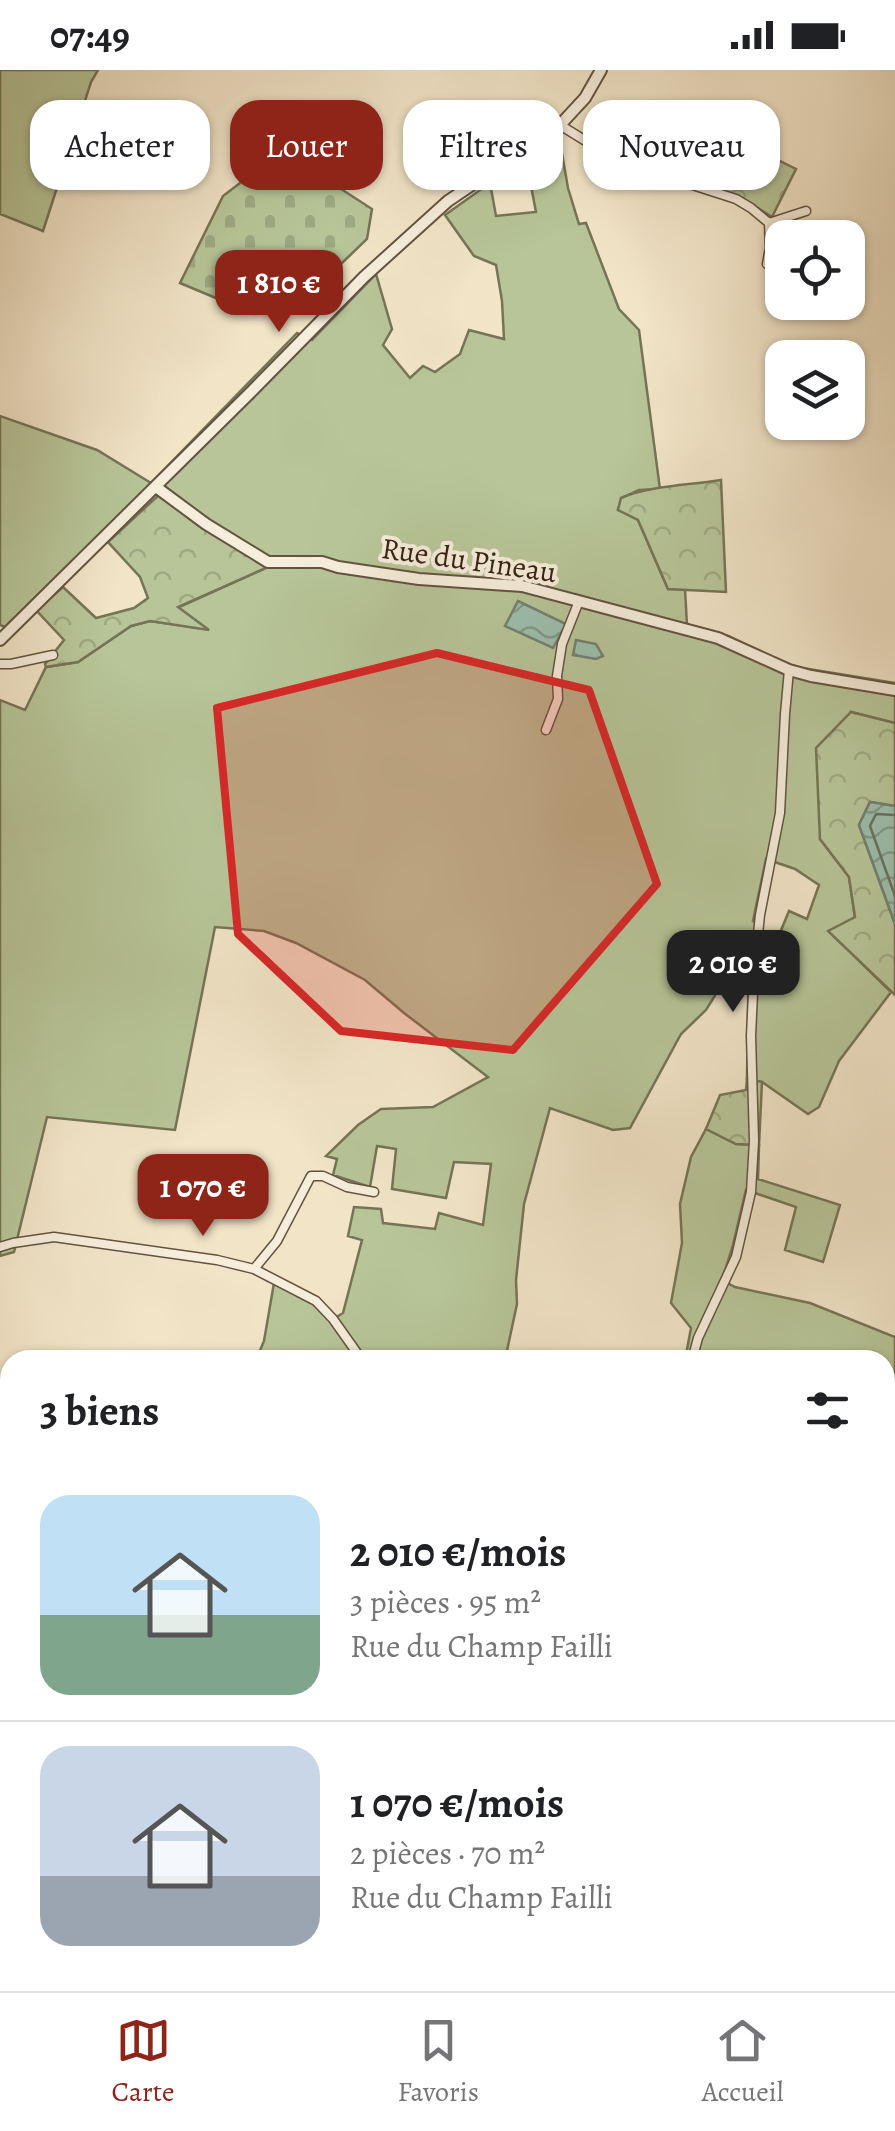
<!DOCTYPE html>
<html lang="fr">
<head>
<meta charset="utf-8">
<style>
	:root { --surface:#fff; --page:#f6f6f6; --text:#202124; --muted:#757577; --line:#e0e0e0; --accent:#8f2418 }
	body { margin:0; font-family:Alegreya,serif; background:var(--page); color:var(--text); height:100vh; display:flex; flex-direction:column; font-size:38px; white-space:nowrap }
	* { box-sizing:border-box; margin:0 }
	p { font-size:32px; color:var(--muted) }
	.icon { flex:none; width:55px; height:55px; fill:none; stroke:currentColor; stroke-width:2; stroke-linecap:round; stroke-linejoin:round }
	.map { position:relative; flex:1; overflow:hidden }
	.drawer { position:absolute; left:0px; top:1280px; width:895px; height:642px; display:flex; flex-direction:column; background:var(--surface); border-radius:30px 30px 0 0; box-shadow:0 2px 8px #0004 }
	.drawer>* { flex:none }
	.guide { position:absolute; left:30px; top:30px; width:835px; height:90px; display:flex; gap:20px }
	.buttons { position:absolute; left:765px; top:150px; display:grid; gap:20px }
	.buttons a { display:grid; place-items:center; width:100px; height:100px; border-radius:20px; background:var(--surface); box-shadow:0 2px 8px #0004; font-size:50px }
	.price { position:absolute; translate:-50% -85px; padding:0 22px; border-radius:20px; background:var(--accent); color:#fff; font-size:32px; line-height:65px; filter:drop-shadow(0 2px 5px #0008) }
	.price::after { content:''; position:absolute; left:50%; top:60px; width:30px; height:22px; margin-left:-15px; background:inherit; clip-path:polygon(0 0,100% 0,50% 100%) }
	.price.on { background:#222; color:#fff }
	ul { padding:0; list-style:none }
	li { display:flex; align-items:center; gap:30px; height:250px; padding:0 40px }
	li+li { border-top:2px solid var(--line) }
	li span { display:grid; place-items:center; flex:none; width:280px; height:200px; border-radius:30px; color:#555 }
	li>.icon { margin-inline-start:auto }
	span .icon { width:120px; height:120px; fill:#fffc; stroke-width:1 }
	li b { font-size:42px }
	h2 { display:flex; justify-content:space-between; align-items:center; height:120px; padding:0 40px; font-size:42px }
	.pill { padding:0 35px; border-radius:30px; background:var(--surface); box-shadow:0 2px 8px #0004; font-size:35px; line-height:90px }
	.pill.on { background:var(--accent); color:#fff }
	.status { display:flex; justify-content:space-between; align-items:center; height:70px; padding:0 50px; background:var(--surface); direction:ltr }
	.status svg { height:28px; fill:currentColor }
	.dock { display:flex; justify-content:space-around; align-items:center; height:140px; border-top:2px solid var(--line); background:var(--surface); font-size:28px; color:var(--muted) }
	.dock a { display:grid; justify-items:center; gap:5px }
	.dock .on { color:var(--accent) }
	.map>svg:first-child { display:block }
	.grass { fill:#b7c598; stroke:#767456; stroke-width:2.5; fill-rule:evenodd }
	.forest { fill:url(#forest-crowns); stroke:#767456; stroke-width:2.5 }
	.wetland { fill:url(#wetland-marsh); stroke:#767456; stroke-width:2.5 }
	.cemetery { fill:url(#cemetery-stones); stroke:#767456; stroke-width:2.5 }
	.water { fill:url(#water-waves); stroke:#738170; stroke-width:2.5 }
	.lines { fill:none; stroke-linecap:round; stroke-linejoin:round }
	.shore { stroke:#687160; stroke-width:2.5 }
	.stream { stroke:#738170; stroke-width:2.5 }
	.minor-casing { stroke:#645340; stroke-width:11 }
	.tertiary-casing { stroke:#645340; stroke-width:14 }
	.minor { stroke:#f6eddb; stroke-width:8 }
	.tertiary { stroke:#f6eddb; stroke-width:10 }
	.rail { stroke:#352313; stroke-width:2.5; stroke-dasharray:18 18; stroke-linecap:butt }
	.marked { fill:#d62828; fill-opacity:0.2; stroke:#d62828; stroke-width:8; stroke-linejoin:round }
	.labels { text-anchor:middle; stroke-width:8; stroke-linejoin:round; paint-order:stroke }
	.street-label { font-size:30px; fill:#352313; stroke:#f6eddb }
</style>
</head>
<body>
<div class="status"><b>07:49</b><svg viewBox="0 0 49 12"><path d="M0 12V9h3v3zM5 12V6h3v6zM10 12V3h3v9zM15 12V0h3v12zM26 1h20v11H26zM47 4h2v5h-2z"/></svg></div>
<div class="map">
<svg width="895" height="1921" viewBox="0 0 895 1921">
	<defs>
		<pattern id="forest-crowns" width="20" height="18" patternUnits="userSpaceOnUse" patternTransform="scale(2.5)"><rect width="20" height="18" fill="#b7c598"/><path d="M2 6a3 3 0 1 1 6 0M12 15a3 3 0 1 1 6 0" fill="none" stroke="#9ea982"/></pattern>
		<pattern id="wetland-marsh" width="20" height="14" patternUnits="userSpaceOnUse" patternTransform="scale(2.5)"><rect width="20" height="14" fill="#b7c598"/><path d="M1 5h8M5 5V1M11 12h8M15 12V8" fill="none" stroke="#9ea982"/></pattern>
		<pattern id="cemetery-stones" width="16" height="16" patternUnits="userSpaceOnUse" patternTransform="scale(2.5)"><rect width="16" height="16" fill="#b7c598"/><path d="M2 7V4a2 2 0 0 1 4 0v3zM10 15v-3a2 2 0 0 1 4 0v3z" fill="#9ea982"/></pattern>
		<pattern id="water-waves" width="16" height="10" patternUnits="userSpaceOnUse" patternTransform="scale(2.5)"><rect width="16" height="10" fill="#9cbfae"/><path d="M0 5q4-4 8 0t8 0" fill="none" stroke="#809b8c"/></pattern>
	</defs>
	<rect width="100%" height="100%" fill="#f1e4c7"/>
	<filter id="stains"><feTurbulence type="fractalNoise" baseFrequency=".002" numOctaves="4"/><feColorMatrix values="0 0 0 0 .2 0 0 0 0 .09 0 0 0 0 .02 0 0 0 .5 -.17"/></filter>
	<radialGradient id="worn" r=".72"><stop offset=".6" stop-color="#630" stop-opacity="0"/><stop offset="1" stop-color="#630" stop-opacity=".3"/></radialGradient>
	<!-- grass -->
	<path class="grass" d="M0,0H98L91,12L43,161L0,144Z
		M560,72L568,118L579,154L586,153L619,239L639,260L660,419L639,420L622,428L618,439L638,450L668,519H685L687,555L728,566L790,596L895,613V653L851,642L820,769L849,807L855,848L829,861L891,922L839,991L819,1037L808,1044L762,1012L747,1009L749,871L706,940L681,964L630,1058L613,1060L550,1038L524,1134L516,1210L517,1234L505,1290H256L264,1271L274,1213L312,1233L330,1251L343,1243L362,1170L348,1166L354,1137L381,1139L383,1153L435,1159L439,1143L483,1155L491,1094L454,1092L446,1128L392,1119L396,1079L377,1076L370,1117L333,1105L337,1089L326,1086L358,1055L381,1039L433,1037L488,1007L404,943L365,910L296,873L264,861L215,857L175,1060L47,1047L14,1182L0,1186V630L25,640L46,597L78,592L131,556L150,551L206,559L177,538L268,497L161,424L108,472L100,464L5,557L0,555V346L97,380L151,413L297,263L312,270L376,204L392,259L383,275L410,308L423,296L435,302L460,284L469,260L504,269L502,231L496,195L474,186L445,145L490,113L496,146L536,142L526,90ZM766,789L795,799L819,815L807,849L789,841L775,875L753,851Z
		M706,1059L736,1074L759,1075L758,1109L840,1135L823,1192L785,1180L796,1137L746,1120L733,1175L722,1210L735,1217L810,1233L895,1267V1404L885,1402V1290H685L691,1258L671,1233L682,1173L680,1134L691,1087Z
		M0,1506L10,1523V1594L0,1586Z
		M413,1913H509L508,1921H409Z"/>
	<!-- forest -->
	<path class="forest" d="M768,85L796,99L772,147L750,133L721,124L723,112L741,108L753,110Z
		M721,410L726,522L668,519L638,450L618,440L621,428C647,416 691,415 721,410Z
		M161,423L268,497L178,537L209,560L150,551L131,556L78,592L46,597L45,594L64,570L36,540L63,517L96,548L134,538L148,528L140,507L108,472Z
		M851,642L895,653V736L870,732L859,755L895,854V925L828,861L855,847L849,807L820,769L816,678Z
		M747,1009L762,1012L759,1075L736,1074L706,1059L720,1025L746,1020Z
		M895,1698V1914L885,1912V1726Z
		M816,1913V1912L866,1913L860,1921H811Z"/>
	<!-- wetland -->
	<path class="wetland" d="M885,1402L895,1404V1698L885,1726Z
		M0,1431L10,1439V1523L0,1506Z
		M509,1913V1912L816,1913L811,1921H508Z"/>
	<!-- cemetery -->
	<path class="cemetery" d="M270,90L335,115L372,139L367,169L317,217L320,221L315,226L294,205L254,244L180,213L223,126Z"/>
	<!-- water -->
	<path class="water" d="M518,531L566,554L553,578L505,556Z
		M576,570L596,574L603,586L596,589L573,585Z
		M870,732L895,736V854L859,755Z"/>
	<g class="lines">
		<!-- shore -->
		<path class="shore" d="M895,745L876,744L870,756L895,826"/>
		<!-- stream -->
		<path class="stream" d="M885,1453L895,1446
			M0,1472L10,1479
			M885,1547L895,1537
			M885,1568L895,1576
			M610,1912L613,1921
			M728,1912L731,1920L738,1921
			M494,1921L506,1912
			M680,1921L682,1916L690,1912
			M747,1921L756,1912
			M808,1921L811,1912"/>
		<defs>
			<path id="minor" d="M560,55L618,91L736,129L751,138L769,153L770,178L767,194L773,195
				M769,153L806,141
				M0,594H11L53,585
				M546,660L558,629L557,606L562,574L579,531
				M0,1177L13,1173L54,1167L217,1190L254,1199L316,1231L333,1249L362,1290
				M254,1199L277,1171L311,1106H323L347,1117L374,1122
				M692,1290L698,1268L736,1187L751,1122L754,1071L751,966L754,902L760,845L780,743L785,644L789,600
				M0,1647L10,1655
				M0,1838L10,1837
				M262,1912L272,1921
				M340,1912L350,1921
				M34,1921L38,1912
				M195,1921L198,1912
				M403,1921L407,1912"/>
			<path id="tertiary" d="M156,417L206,454L268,492H322L338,497L419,509L522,516L718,568L789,600L811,606L895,620
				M0,570L252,321L364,207L448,131L560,55L585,28L601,0"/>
		</defs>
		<!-- minor casing -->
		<use href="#minor" class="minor-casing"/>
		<!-- tertiary casing -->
		<use href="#tertiary" class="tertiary-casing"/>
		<!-- minor -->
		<use href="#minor" class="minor"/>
		<!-- tertiary -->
		<use href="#tertiary" class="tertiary"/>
		<!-- rail -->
		<path class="rail" d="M0,1623L10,1631
			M328,1912L337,1921"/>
	</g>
	<!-- marked area -->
	<path class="marked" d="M437,583L589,620L657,814L513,980L341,961L238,864L217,638Z"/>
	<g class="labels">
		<!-- street labels -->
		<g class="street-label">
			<text transform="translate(469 490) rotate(8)" y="10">Rue du Pineau</text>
		</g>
	</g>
	<rect width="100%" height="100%" filter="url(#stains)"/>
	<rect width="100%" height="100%" fill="url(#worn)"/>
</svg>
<div class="buttons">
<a><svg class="icon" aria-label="locate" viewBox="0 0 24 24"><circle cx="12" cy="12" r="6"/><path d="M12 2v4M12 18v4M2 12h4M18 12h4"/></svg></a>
<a><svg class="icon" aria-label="layers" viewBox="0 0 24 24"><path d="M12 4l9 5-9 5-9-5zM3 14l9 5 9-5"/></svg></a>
</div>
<b class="price" style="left:279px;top:265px">1 810 €</b>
<b class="price on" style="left:733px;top:945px">2 010 €</b>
<b class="price" style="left:203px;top:1169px">1 070 €</b>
<div class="guide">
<a class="pill">Acheter</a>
<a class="pill on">Louer</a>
<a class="pill">Filtres</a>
<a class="pill">Nouveau</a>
</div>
<section class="drawer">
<h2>3 biens<svg class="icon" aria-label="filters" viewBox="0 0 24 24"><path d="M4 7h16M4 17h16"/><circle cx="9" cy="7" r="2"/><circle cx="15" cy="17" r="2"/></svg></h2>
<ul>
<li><span style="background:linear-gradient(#bfe0f5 60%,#7fa58c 0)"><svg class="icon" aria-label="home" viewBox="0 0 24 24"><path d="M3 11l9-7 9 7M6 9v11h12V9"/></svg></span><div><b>2 010 €/mois</b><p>3 pièces · 95 m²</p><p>Rue du Champ Failli</p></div></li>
<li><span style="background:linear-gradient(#c9d6e8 65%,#9aa5b1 0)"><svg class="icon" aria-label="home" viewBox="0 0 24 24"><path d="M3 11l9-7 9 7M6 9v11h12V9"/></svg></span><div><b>1 070 €/mois</b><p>2 pièces · 70 m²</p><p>Rue du Champ Failli</p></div></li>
</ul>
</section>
</div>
<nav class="dock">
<a class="on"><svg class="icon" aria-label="map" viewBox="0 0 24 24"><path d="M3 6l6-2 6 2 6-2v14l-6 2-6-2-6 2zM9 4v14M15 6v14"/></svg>Carte</a>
<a><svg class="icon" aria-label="saved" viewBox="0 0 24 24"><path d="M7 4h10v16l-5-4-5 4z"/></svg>Favoris</a>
<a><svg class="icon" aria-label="home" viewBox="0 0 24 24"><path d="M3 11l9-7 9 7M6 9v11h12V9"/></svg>Accueil</a>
</nav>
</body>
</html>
